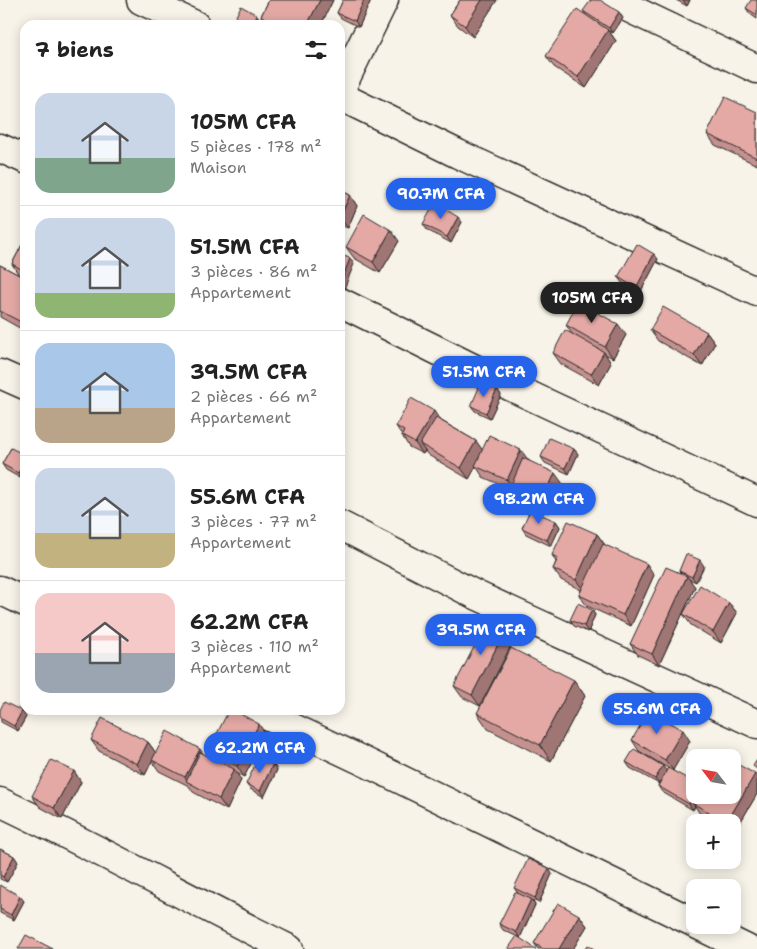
<!DOCTYPE html>
<html lang="fr">
<head>
<meta charset="utf-8">
<style>
	:root { --surface:#fff; --page:#f2f2f2; --text:#222; --muted:#767676; --line:#e0e0e0; --accent:#2563eb }
	body { margin:0; font-family:"Shantell Sans",sans-serif; background:var(--page); color:var(--text); height:100vh; display:flex; flex-direction:column; font-size:19px; white-space:nowrap }
	* { box-sizing:border-box; margin:0 }
	p { font-size:16px; color:var(--muted) }
	.icon { flex:none; width:28px; height:28px; fill:none; stroke:currentColor; stroke-width:2; stroke-linecap:round; stroke-linejoin:round }
	.map { position:relative; flex:1; overflow:hidden }
	.panel { position:absolute; left:20px; top:20px; width:325px; height:695px; display:flex; flex-direction:column; background:var(--surface); border-radius:15px; box-shadow:0 2px 12px #0003 }
	.panel>* { flex:none }
	.needle { width:32px; rotate:301deg }
	.tools { position:absolute; left:686px; top:749px; display:grid; gap:10px }
	.tools a { display:grid; place-items:center; width:55px; height:55px; border-radius:10px; background:var(--surface); box-shadow:0 2px 12px #0003; font-size:25px }
	.price { position:absolute; translate:-50% -42px; padding:0 11px; border-radius:18px; background:var(--accent); color:#fff; font-size:16px; line-height:32px; filter:drop-shadow(0 1px 2px #0008) }
	.price::after { content:''; position:absolute; left:50%; top:30px; width:15px; height:11px; margin-left:-8px; background:inherit; clip-path:polygon(0 0,100% 0,50% 100%) }
	.price.current { background:#222; color:#fff }
	ul { padding:0; list-style:none }
	li { display:flex; align-items:center; gap:15px; height:125px; padding:0 15px }
	li+li { border-top:1px solid var(--line) }
	li span { display:grid; place-items:center; flex:none; width:140px; height:100px; border-radius:15px; color:#555 }
	li>.icon { margin-inline-start:auto }
	span .icon { width:60px; height:60px; fill:#fffc; stroke-width:1 }
	li b { font-size:21px }
	h2 { display:flex; justify-content:space-between; align-items:center; height:60px; padding:0 15px; font-size:21px }
	.map>svg:first-child { display:block }
	.lines { fill:none; stroke-linecap:round; stroke-linejoin:round }
	.minor-casing { stroke:#2b2b2b; stroke-width:31 }
	.minor { stroke:#f7f3e8; stroke-width:28 }
	.wall { fill:#c4918e; stroke:#2b2b2b }
	.shaded-wall { fill:#a07674; stroke:#2b2b2b }
	.building { fill:#e4a9a5; stroke:#2b2b2b }
</style>
</head>
<body>
<div class="map">
<svg width="757" height="949" viewBox="0 0 757 949">
	<rect width="100%" height="100%" fill="#f7f3e8"/>
	<filter id="ink" filterUnits="userSpaceOnUse"><feTurbulence type="fractalNoise" baseFrequency=".02" numOctaves="2"/><feDisplacementMap in="SourceGraphic" scale="10" xChannelSelector="R" yChannelSelector="G"/><feConvolveMatrix kernelMatrix="1 2 1 2 8 2 1 2 1" color-interpolation-filters="sRGB"/></filter>
	<g filter="url(#ink)">
		<g class="lines">
			<defs>
				<path id="minor" d="M141,0L195,25
					M612,0L757,69
					M340,90L384,0
					M340,96L458,154L757,292
					M0,148L25,159
					M340,302L501,382L757,502
					M0,374L25,385
					M340,525L476,595L757,724
					M0,590L25,602
					M255,710L361,760L695,923
					M0,802C98,848 192,901 289,949
					M698,925L747,949"/>
			</defs>
			<!-- minor casing -->
			<use href="#minor" class="minor-casing"/>
			<!-- minor -->
			<use href="#minor" class="minor"/>
		</g>
		<!-- wall -->
		<path class="wall" d="M269,0H333L321,25H267L261,16Z
			M343,0H371L359,27L341,18L337,13Z
			M460,0H497L473,37L458,26L450,15Z
			M676,0H690L687,6Z
			M757,0V19L750,14L746,8Z
			M583,11L623,18L613,33L609,31L616,41L586,88L554,67L546,56L586,15Z
			M234,20H261L259,25H237Z
			M757,112V165L715,145L707,134Z
			M340,190L350,195L357,206L348,228L340,225Z
			M462,222L451,243L427,230L423,224Z
			M25,239V278L19,275L12,264Z
			M399,241L380,273L354,258L346,247Z
			M658,259L640,293L622,283L618,277Z
			M0,265L25,278V331L0,317Z
			M566,325L626,335L613,358L605,354L611,363L599,385L561,364L553,353L572,334Z
			M650,330L707,332L715,343L702,366L658,341Z
			M497,389L501,395L490,418L475,411L471,406Z
			M440,420L476,441L482,450L528,460L563,484L549,513L517,499L510,489L483,477L476,466L469,479L428,455L425,451L423,454L409,447L396,426Z
			M11,448L22,479L6,470L2,464Z
			M574,449L578,454L569,474L545,463L541,457Z
			M556,521L560,527L551,546L526,534L522,528Z
			M597,534L605,545L654,575L631,626L587,606L579,595L581,590L561,580L553,569L556,562L552,555Z
			M704,566L696,582L689,579L695,587L659,665L638,655L630,644L681,573L679,571Z
			M729,603L737,613L721,643L691,625L683,614Z
			M592,610L595,615L588,632L574,626L570,620Z
			M508,625L516,636L480,706L462,697L454,686Z
			M574,680L585,696L551,761L488,729L477,713Z
			M0,710L26,717L18,731L1,722Z
			M266,735L244,777L236,773L241,780L227,810L193,792L189,786L159,771L152,761L145,775L99,751L91,740L148,742L156,753L203,754L213,759L208,751Z
			M632,740L690,741L673,770L695,795L757,777V794L734,833L732,832V822H715L700,814L695,806L693,810L662,792L658,786L659,784L630,768L626,762L666,772L668,768L639,751Z
			M273,764L277,770L264,797L250,789L246,784Z
			M74,771L81,782L62,819L40,807L32,796Z
			M0,849L14,856L18,862L7,882L0,879Z
			M552,874L539,903L532,900L535,905L520,938L503,930L499,924L518,893L514,888Z
			M0,885L24,901L14,920L0,913Z
			M579,915L587,926L573,949H538L534,943Z"/>
		<!-- shaded-wall -->
		<path class="shaded-wall" d="M320,0H333L321,25H307Z
			M364,0H371L359,27L355,21Z
			M482,0H497L473,37L465,26Z
			M683,0H690L687,6Z
			M619,12L623,18L613,33L609,28Z
			M257,15L261,20L259,25H252Z
			M608,30L616,41L586,88L578,77Z
			M350,195L357,206L348,228L340,218Z
			M458,217L462,222L451,243L447,237Z
			M391,230L399,241L380,273L373,262Z
			M654,254L658,259L640,293L636,288Z
			M350,258L354,264L343,292L340,287V285Z
			M25,314V328L21,322Z
			M618,324L626,335L613,358L605,347Z
			M707,332L715,343L702,366L694,355Z
			M604,352L611,363L599,385L591,374Z
			M497,389L501,395L490,418L486,413Z
			M434,411L441,422L420,444L425,451L423,454L415,443Z
			M476,441L484,452L469,479L461,468Z
			M574,449L578,454L569,474L565,468Z
			M521,450L529,461L515,491L507,480Z
			M25,461V474L22,479L18,473Z
			M555,473L563,484L549,513L542,502Z
			M556,521L560,527L551,546L547,540Z
			M597,534L605,545L584,591L576,580Z
			M700,560L704,566L696,582L692,577Z
			M647,564L654,575L631,626L623,615Z
			M687,576L695,587L659,665L652,654Z
			M729,603L737,613L721,643L713,632Z
			M592,610L595,615L588,632L584,626Z
			M508,625L516,636L480,706L472,695Z
			M574,680L585,696L551,761L540,745Z
			M22,711L26,717L18,731L14,726Z
			M259,724L266,735L244,777L237,766Z
			M683,730L690,741L673,770L665,760Z
			M148,742L156,753L145,775L137,764Z
			M200,749L207,759L189,783L185,777Z
			M273,764L277,770L264,797L260,791Z
			M663,766L667,772L659,784L655,779Z
			M234,769L241,780L227,810L219,799Z
			M74,771L81,782L62,819L54,808Z
			M755,774L757,777V794L734,833L732,831V822H727Z
			M695,793V795H701L692,803L695,806L693,810L689,804Z
			M14,856L18,862L7,882L3,877Z
			M549,868L552,874L539,903L535,898Z
			M20,896L24,901L14,920L11,915Z
			M531,899L535,905L520,938L516,932Z
			M579,915L587,926L573,949H559Z"/>
		<!-- building -->
		<path class="building" d="M269,0H320L307,25H279L261,16Z
			M343,0H364L355,21L337,13Z
			M460,0H482L465,26L450,15Z
			M591,0H600L619,12L609,28L583,11Z
			M751,0H757V15L746,8Z
			M241,6L257,15L252,25H244L234,20Z
			M577,9L608,30L578,77L546,56Z
			M725,97L757,112V158L707,134Z
			M340,190L350,195L340,217Z
			M435,203L458,217L447,237L423,224Z
			M364,214L391,230L373,262L346,247Z
			M25,239V271L12,264Z
			M637,244L654,254L636,288L618,277Z
			M340,255L350,258L340,285Z
			M0,265L25,278V314L21,322L0,311Z
			M578,302L618,324L605,347L566,325Z
			M663,307L707,332L694,355L650,330Z
			M565,330L604,352L591,374L553,353Z
			M481,383L497,389L486,413L471,406Z
			M411,398L434,411L415,443L402,436L404,431L396,426Z
			M436,418L476,441L461,468L420,444Z
			M489,435L521,450L507,480L475,466Z
			M549,438L574,449L565,468L541,457Z
			M11,448L25,455V461L18,473L2,464Z
			M523,458L555,473L542,502L510,488Z
			M530,510L556,521L547,540L522,528Z
			M568,521L597,534L576,580L553,569L558,558L552,555Z
			M603,544L647,564L623,615L579,595Z
			M686,554L700,560L692,577L679,571Z
			M666,567L687,576L652,654L630,644Z
			M700,585L729,603L713,632L683,614Z
			M578,603L592,610L584,626L570,620Z
			M490,616L508,625L472,695L454,686Z
			M511,648L574,680L540,745L477,713Z
			M4,702L22,711L14,726L0,718V710Z
			M229,710H233L259,724L237,766L208,751Z
			M649,710L683,730L665,760L632,740Z
			M102,718L148,742L137,764L91,740Z
			M167,731L200,749L185,777L152,760Z
			M634,749L663,766L655,779L626,762Z
			M200,752L234,769L219,799L186,781Z
			M720,754L726,758H718Z
			M259,757L273,764L260,791L246,784Z
			M51,760L74,771L54,808L32,796Z
			M757,760V769L753,766Z
			M732,761L755,774L727,822L692,803L696,795H732Z
			M668,768L695,783V793L689,804L658,786Z
			M0,849L14,856L3,877L0,875Z
			M528,859L549,868L535,898L514,888Z
			M0,885L20,896L11,915L0,909Z
			M515,892L531,899L516,932L499,924Z
			M558,903L579,915L559,949H543L534,943Z
			M26,935L53,949H18Z
			M517,936L536,949H508Z
			M588,945L594,949H585Z"/>
	</g>
</svg>
<div class="tools">
<a><svg class="needle" viewBox="-14 -14 28 28"><path d="M0-13l5 13h-10z" fill="#e53935"/><path d="M0 13l5-13h-10z" fill="#767676"/></svg></a>
<a>+</a>
<a>−</a>
</div>
<b class="price" style="left:441px;top:220px">90.7M CFA</b>
<b class="price current" style="left:592px;top:324px">105M CFA</b>
<b class="price" style="left:484px;top:398px">51.5M CFA</b>
<b class="price" style="left:539px;top:525px">98.2M CFA</b>
<b class="price" style="left:481px;top:656px">39.5M CFA</b>
<b class="price" style="left:657px;top:735px">55.6M CFA</b>
<b class="price" style="left:260px;top:774px">62.2M CFA</b>
<section class="panel">
<h2>7 biens<svg class="icon" aria-label="filters" viewBox="0 0 24 24"><path d="M4 7h16M4 17h16"/><circle cx="9" cy="7" r="2"/><circle cx="15" cy="17" r="2"/></svg></h2>
<ul>
<li><span style="background:linear-gradient(#c9d6e8 65%,#7fa58c 0)"><svg class="icon" aria-label="home" viewBox="0 0 24 24"><path d="M3 11l9-7 9 7M6 9v11h12V9"/></svg></span><div><b>105M CFA</b><p>5 pièces · 178 m²</p><p>Maison</p></div></li>
<li><span style="background:linear-gradient(#c9d6e8 75%,#8fb573 0)"><svg class="icon" aria-label="home" viewBox="0 0 24 24"><path d="M3 11l9-7 9 7M6 9v11h12V9"/></svg></span><div><b>51.5M CFA</b><p>3 pièces · 86 m²</p><p>Appartement</p></div></li>
<li><span style="background:linear-gradient(#a9c7e8 65%,#b9a48a 0)"><svg class="icon" aria-label="home" viewBox="0 0 24 24"><path d="M3 11l9-7 9 7M6 9v11h12V9"/></svg></span><div><b>39.5M CFA</b><p>2 pièces · 66 m²</p><p>Appartement</p></div></li>
<li><span style="background:linear-gradient(#c9d6e8 65%,#c2b280 0)"><svg class="icon" aria-label="home" viewBox="0 0 24 24"><path d="M3 11l9-7 9 7M6 9v11h12V9"/></svg></span><div><b>55.6M CFA</b><p>3 pièces · 77 m²</p><p>Appartement</p></div></li>
<li><span style="background:linear-gradient(#f6c9c9 60%,#9aa5b1 0)"><svg class="icon" aria-label="home" viewBox="0 0 24 24"><path d="M3 11l9-7 9 7M6 9v11h12V9"/></svg></span><div><b>62.2M CFA</b><p>3 pièces · 110 m²</p><p>Appartement</p></div></li>
</ul>
</section>
</div>
</body>
</html>
